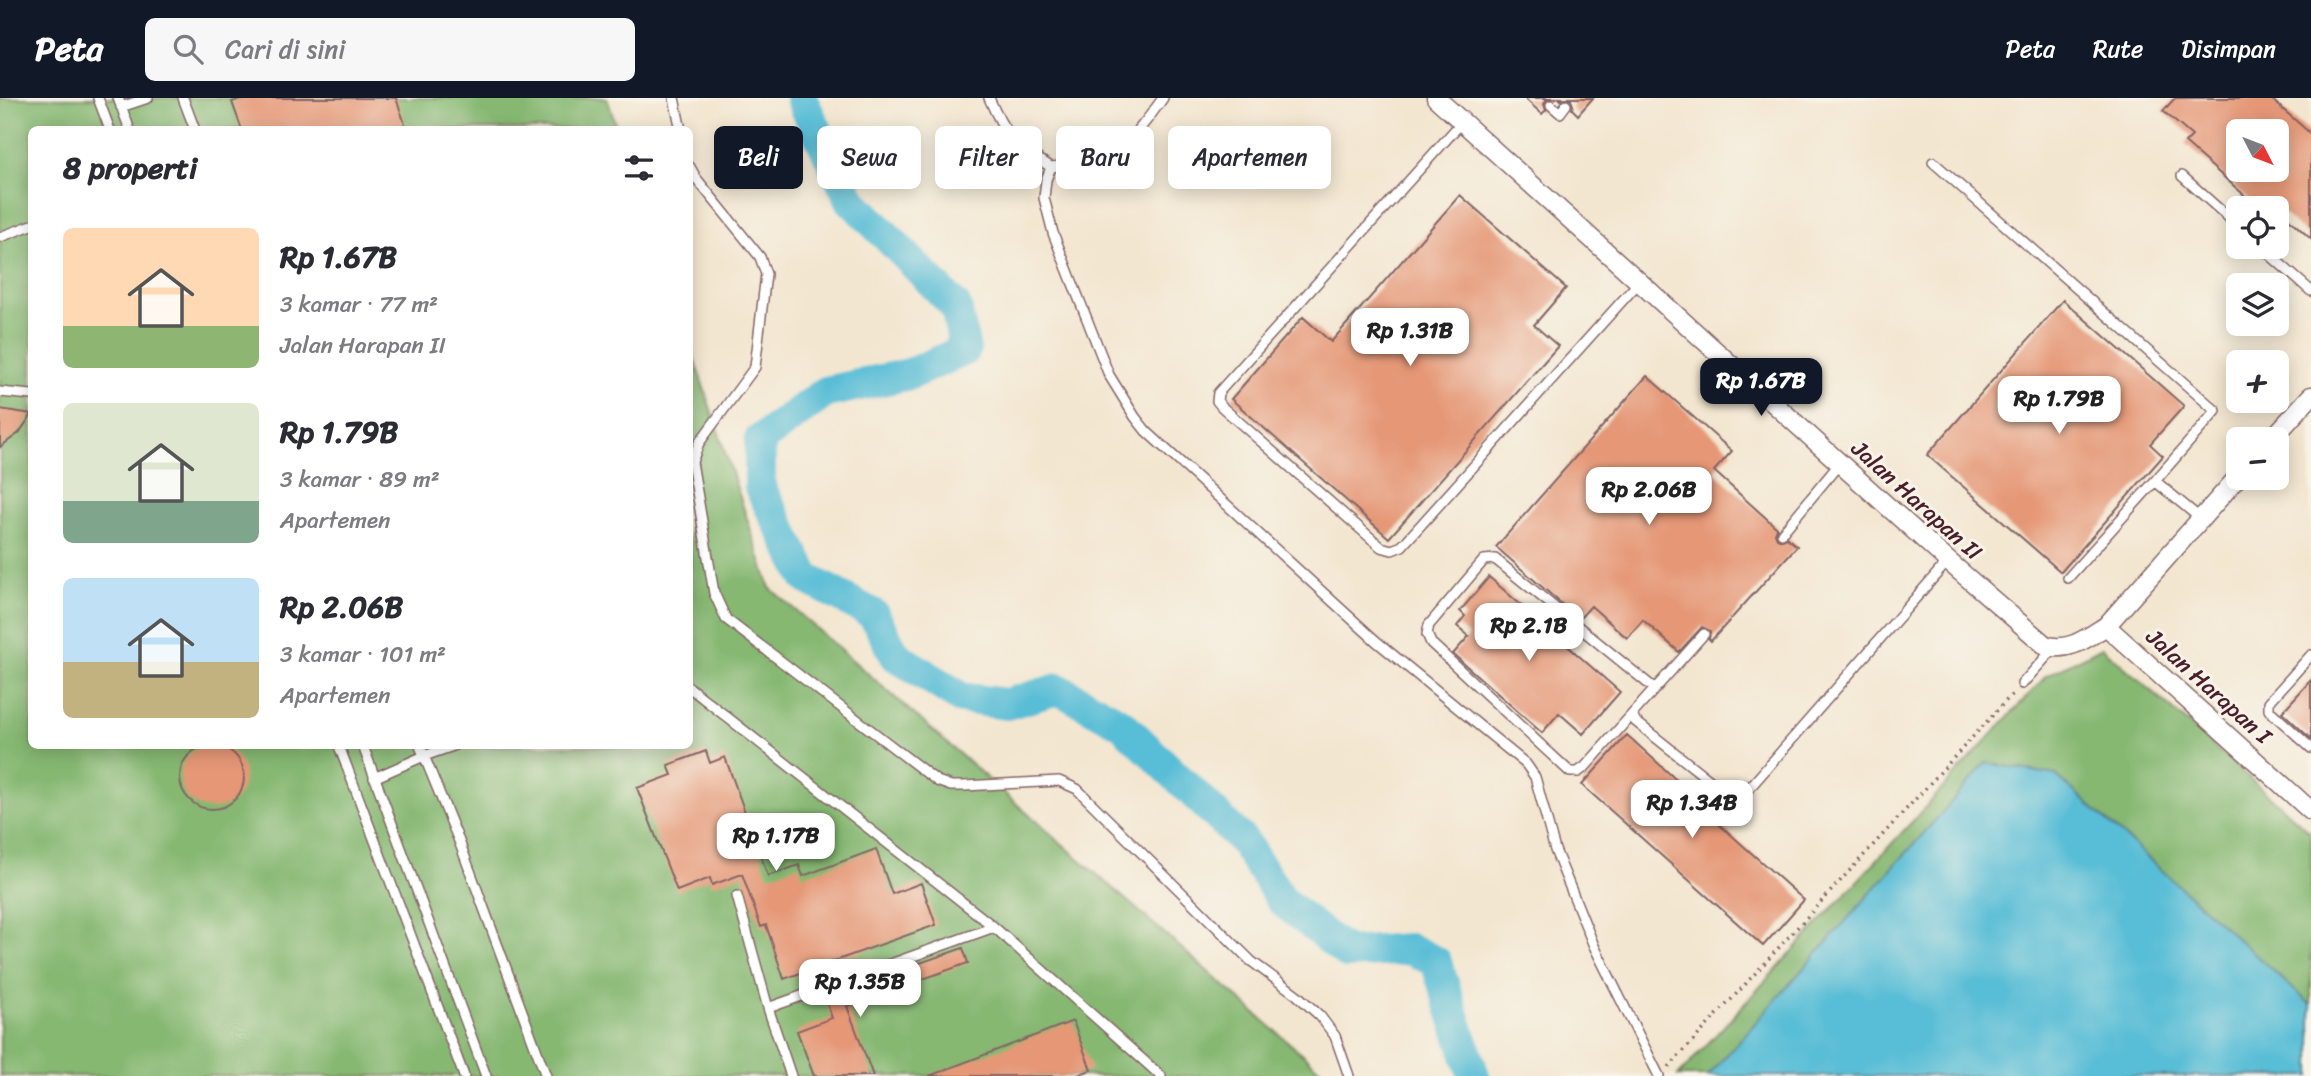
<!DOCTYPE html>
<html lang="id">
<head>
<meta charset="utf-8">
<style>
	:root { --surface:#fff; --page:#f7f7f7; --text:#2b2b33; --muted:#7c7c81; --accent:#111827 }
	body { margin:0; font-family:Sriracha,sans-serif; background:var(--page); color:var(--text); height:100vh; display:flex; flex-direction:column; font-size:26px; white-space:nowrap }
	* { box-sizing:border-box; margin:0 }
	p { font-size:23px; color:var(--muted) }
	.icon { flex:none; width:38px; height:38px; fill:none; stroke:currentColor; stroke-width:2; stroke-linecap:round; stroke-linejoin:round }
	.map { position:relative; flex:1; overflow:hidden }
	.side { position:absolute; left:28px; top:28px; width:665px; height:623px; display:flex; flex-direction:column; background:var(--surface); border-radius:10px; box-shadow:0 4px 18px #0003 }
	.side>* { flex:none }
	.banner { position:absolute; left:714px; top:28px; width:665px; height:63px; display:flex; gap:14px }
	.needle { width:46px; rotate:132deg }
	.controls { position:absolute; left:2226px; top:21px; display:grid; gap:14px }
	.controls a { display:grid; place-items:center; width:63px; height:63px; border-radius:10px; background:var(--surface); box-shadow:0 4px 18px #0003; font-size:35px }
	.price { position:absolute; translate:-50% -60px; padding:0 16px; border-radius:14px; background:#fff; color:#222; font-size:23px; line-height:46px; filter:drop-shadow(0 2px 4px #0008) }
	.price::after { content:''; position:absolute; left:50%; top:42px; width:21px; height:16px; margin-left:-10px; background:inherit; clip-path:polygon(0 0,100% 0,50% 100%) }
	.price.selected { background:var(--accent); color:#fff }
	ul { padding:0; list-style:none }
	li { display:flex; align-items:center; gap:21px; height:175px; padding:0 35px }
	li span { display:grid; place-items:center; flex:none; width:196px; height:140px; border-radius:10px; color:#555 }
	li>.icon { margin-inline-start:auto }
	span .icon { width:84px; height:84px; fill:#fffc; stroke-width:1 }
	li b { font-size:30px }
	h2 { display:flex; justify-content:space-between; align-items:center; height:84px; padding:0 35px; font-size:30px }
	.pill { padding:0 24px; border-radius:10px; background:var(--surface); box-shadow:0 4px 18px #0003; font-size:24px; line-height:63px }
	.pill.selected { background:var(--accent); color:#fff }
	header { display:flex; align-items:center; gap:42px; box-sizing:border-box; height:98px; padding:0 35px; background:var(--accent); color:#fff }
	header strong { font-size:33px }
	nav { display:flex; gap:38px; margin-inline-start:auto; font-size:24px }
	.search { width:490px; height:63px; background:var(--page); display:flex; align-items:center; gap:18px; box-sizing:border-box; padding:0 24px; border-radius:10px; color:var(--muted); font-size:26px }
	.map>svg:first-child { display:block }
	.forest { fill:#86b872; stroke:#686c4e; stroke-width:2 }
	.water { fill:#58bdd6; stroke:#516e80; stroke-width:2 }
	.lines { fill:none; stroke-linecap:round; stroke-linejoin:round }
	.river { stroke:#58bdd6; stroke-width:32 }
	.building { fill:#e59776; fill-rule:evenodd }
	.lane-casing { stroke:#856565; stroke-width:12 }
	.street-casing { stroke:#856565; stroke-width:21 }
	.path { stroke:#856565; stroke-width:3.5; stroke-dasharray:2 5; stroke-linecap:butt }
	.lane { stroke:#fff; stroke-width:9 }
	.street { stroke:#fff; stroke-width:18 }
	.labels { text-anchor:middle; stroke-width:6; stroke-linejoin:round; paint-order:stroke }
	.street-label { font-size:23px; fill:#4a1f2b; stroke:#f7f3e8 }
</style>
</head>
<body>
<header>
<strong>Peta</strong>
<div class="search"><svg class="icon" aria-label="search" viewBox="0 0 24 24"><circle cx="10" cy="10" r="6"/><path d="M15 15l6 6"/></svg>Cari di sini</div>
<nav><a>Peta</a><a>Rute</a><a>Disimpan</a></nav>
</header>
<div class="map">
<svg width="2311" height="978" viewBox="0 0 2311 978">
	<rect width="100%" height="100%" fill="#f7f3e8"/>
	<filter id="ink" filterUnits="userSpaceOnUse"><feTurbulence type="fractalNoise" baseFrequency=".0143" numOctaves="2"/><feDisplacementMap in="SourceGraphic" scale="14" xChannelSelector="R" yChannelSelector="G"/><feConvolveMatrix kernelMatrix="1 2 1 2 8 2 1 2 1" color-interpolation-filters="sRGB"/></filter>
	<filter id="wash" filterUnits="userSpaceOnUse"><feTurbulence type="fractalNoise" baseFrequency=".00686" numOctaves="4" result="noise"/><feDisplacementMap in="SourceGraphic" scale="28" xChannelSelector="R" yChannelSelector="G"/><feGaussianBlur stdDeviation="1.57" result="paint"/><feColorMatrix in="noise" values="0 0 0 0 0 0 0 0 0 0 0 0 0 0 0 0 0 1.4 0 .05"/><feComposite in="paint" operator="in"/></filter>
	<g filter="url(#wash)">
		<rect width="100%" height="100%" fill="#f3e6d0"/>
		<!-- forest -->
		<path class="forest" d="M0,0H607L617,31L32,32V648H690V248L770,490L1327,978H0Z
			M2102,549L2311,735V978H1678L2046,578Z"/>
		<!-- water -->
		<path class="water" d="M1986,665L2056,677L2311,907V978H1708Z"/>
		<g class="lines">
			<!-- river -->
			<path class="river" d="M801,0L851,102L956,209L965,252L910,276L826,294L760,342V389L806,480L873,516L896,558L961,600L1007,606L1058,591L1122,626L1243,743L1283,804L1347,855L1410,851L1436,864L1474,978"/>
		</g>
		<g id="blocks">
			<!-- building -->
			<path class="building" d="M242,0H396L407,32H242L232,4Z
				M1524,0H1557L1546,2L1544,6L1546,12L1542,16Z
				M1559,0H1593L1578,17L1572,11L1573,7L1571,2L1566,0L1561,2Z
				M2175,0H2270L2311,36V141L2277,110H2259L2185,45L2192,38L2163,13ZM2238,33H2277V72H2238Z
				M1460,97L1566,190L1534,227L1558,248L1389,440L1231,301L1303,219L1331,244Z
				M2063,202L2184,308L2150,346L2163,358L2061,474L1927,357Z
				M1647,278L1732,353L1714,373L1777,430L1775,435L1777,440L1782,442L1787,440L1797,448L1711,543L1709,541L1710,533L1702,529L1679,554L1643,522L1627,540L1591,508L1579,521L1496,449Z
				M0,311L32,316L19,335L0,349Z
				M1489,479L1620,594L1583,636L1559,615L1542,635L1453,556L1469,538L1457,528L1465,518L1460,513Z
				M2311,582V641L2282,614Z
				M1627,637L1714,716L1711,719L1804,802L1763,848L1582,687Z
				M180 679a32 32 0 1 1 64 0a32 32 0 1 1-64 0Z
				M706,653L710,665L725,659L768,778L799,767L803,778L876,751L892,796L921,785L936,827L784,881L766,827L761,829L742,776L712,787L710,780L677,793L637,690L672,677L668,667Z
				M963,850L968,865L847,908L873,978H814L797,933L832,920L824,898Z
				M1073,923L1091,972L1075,978H929Z"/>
		</g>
	</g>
	<g filter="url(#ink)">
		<use href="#blocks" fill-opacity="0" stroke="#856565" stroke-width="2"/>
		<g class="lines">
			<defs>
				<path id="lane" d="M98,0L110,32
					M118,0L130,32
					M183,0L195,32
					M674,0L681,32
					M989,0C1005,38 1016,48 1051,69
					M1163,0C1127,50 1115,63 1051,69L1046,82L1044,100L1053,135L1109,277L1135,319L1146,333L1376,543L1526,666L1535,679L1555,752L1594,848L1659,978
					M1551,7L1560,15L1566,7
					M121,9L148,0
					M1462,24L1218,295L1217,303L1222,309L1381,449L1392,452L1402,448L1640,183
					M1933,64L2216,313L2155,383L2201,421
					M690,69L696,80L760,159L766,176L755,269L699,345L692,364L714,495L726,521L937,683L951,688H964L1059,683L1077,691L1251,863L1297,897L1320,918L1335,938L1349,978
					M2182,78L2238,128
					M0,139L32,127
					M2261,149L2311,193
					M0,294L32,297
					M1782,435L1840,365
					M2068,480L2155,383
					M2311,557L2269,604V612L2311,650
					M2022,586L2054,550
					M690,590L994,829L1161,978
					M1655,591L1495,461L1484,462L1429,527L1427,536L1431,545L1570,674H1578L1585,669L1704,536
					M1633,618L1635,623L1728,697L1736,699L1745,695L1948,463
					M339,648L464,978
					M363,648L486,978
					M420,648L459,743L546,978
					M374,680L424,658L453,648
					M737,798L768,910
					M791,978L768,910L994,829"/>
				<path id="street" d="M1436,0L1948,463L2045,547C2068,555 2087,540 2106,528L2238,379
					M2272,341L2311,298
					M2106,528L2311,713"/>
			</defs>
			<!-- lane casing -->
			<use href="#lane" class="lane-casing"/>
			<!-- street casing -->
			<use href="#street" class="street-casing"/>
			<!-- path -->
			<path class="path" d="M1669,969L2015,593"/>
			<!-- lane -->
			<use href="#lane" class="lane"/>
			<!-- street -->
			<use href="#street" class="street"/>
		</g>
	</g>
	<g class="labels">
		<!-- street labels -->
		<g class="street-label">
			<text transform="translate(1917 402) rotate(42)" y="8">Jalan Harapan II</text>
			<text transform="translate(2209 588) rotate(42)" y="8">Jalan Harapan I</text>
		</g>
	</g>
</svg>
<div class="controls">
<a><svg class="needle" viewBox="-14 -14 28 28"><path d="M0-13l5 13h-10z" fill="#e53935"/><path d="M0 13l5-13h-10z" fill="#7c7c81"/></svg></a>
<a><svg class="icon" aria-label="locate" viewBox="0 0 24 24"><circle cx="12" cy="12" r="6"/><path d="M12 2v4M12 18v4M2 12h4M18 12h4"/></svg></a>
<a><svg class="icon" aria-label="layers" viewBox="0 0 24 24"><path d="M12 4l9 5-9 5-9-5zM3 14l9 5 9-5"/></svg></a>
<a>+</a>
<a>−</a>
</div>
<b class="price" style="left:1410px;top:270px">Rp 1.31B</b>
<b class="price selected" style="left:1761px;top:320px">Rp 1.67B</b>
<b class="price" style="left:2059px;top:338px">Rp 1.79B</b>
<b class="price" style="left:1649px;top:429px">Rp 2.06B</b>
<b class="price" style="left:1529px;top:565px">Rp 2.1B</b>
<b class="price" style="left:1692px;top:742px">Rp 1.34B</b>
<b class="price" style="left:776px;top:775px">Rp 1.17B</b>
<b class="price" style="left:860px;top:921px">Rp 1.35B</b>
<div class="banner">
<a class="pill selected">Beli</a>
<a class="pill">Sewa</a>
<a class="pill">Filter</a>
<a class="pill">Baru</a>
<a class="pill">Apartemen</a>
</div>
<section class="side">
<h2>8 properti<svg class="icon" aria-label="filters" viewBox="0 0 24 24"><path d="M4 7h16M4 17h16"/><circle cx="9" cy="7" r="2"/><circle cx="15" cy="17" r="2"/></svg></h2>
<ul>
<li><span style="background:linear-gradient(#ffd9b3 70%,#8fb573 0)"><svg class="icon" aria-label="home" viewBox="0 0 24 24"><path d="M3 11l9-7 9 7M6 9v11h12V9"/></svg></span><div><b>Rp 1.67B</b><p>3 kamar · 77 m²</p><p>Jalan Harapan II</p></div></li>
<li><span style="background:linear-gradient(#dfe7d0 70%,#7fa58c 0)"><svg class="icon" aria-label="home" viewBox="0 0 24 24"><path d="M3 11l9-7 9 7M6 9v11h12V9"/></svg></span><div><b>Rp 1.79B</b><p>3 kamar · 89 m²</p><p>Apartemen</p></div></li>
<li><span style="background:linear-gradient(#bfe0f5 60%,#c2b280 0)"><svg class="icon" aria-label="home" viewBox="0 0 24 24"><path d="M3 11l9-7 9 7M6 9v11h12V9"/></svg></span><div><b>Rp 2.06B</b><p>3 kamar · 101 m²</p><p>Apartemen</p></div></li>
</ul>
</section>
</div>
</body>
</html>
